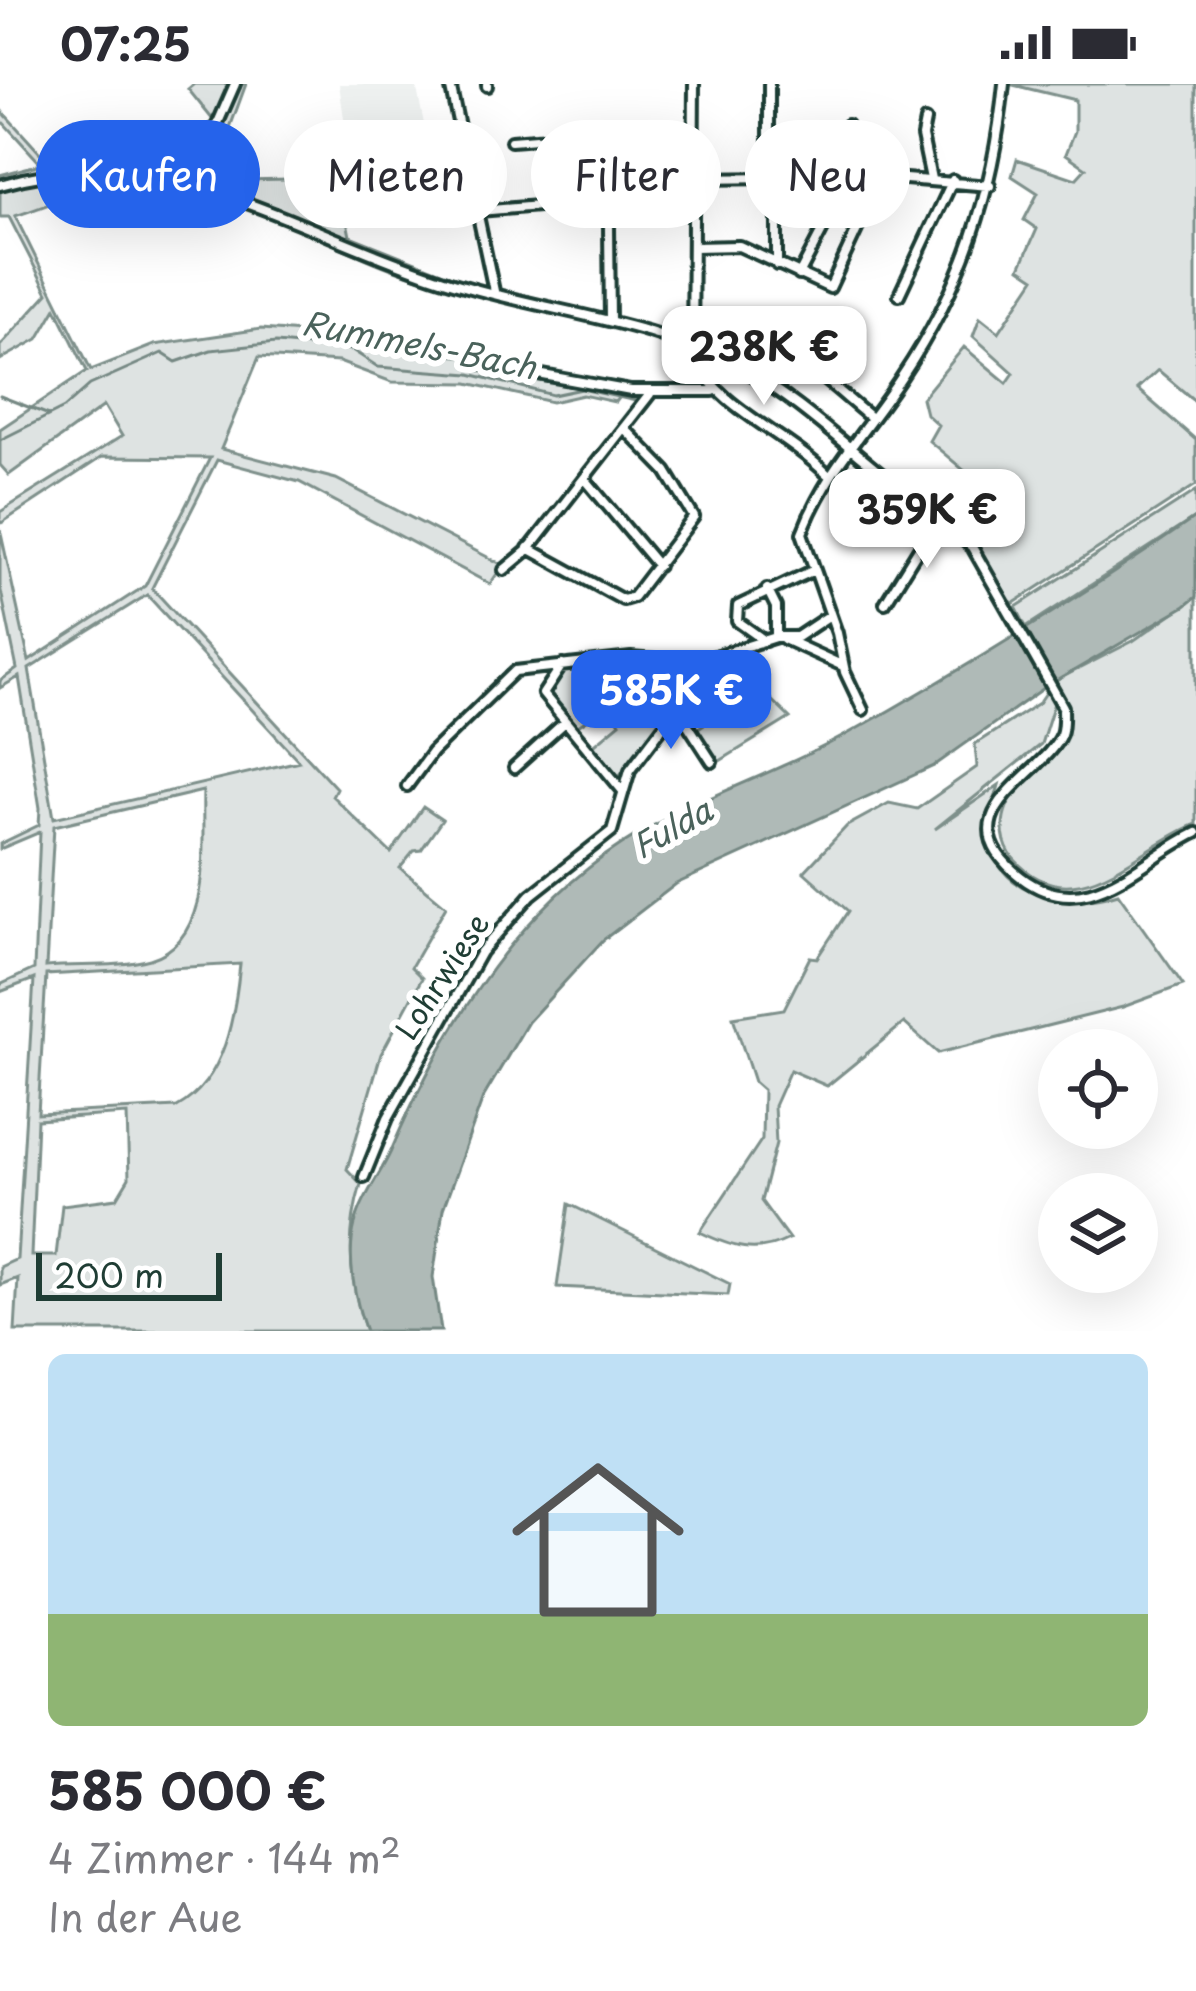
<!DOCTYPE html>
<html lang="de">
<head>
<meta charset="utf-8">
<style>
	:root { --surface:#fff; --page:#f7f7f7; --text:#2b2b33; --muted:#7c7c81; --accent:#2563eb }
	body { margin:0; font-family:"Playpen Sans",sans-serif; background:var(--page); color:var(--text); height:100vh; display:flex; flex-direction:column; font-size:45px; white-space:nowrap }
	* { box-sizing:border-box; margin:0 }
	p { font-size:39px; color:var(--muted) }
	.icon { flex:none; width:66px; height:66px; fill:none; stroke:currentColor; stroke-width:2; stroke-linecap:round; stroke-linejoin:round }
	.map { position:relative; height:1247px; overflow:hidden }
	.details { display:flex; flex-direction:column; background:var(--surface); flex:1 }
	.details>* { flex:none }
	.guide { position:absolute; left:36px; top:36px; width:1125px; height:108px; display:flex; gap:24px }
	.tools { position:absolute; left:1038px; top:945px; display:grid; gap:24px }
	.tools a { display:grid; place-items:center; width:120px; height:120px; border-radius:50%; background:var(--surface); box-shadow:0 12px 48px #0002; font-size:60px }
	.scale { position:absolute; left:36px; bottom:30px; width:186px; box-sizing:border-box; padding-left:12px; border:6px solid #1f3d34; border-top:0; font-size:33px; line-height:42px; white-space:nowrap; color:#1f3d34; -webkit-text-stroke:9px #fff; paint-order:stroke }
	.price { position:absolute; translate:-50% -102px; padding:0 27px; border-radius:24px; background:#fff; color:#222; font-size:39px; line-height:78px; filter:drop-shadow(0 3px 6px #0008) }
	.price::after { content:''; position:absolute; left:50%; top:72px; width:36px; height:27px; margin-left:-18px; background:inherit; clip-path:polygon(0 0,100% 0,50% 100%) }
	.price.current { background:var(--accent); color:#fff }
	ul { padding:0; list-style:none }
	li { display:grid; align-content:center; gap:24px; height:636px; padding:0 48px }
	li span { display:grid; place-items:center; height:372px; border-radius:18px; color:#555 }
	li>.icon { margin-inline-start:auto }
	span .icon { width:216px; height:216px; fill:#fffc; stroke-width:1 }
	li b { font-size:51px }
	.chip { padding:0 42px; border-radius:54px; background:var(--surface); box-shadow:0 12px 48px #0002; font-size:42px; line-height:108px }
	.chip.current { background:var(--accent); color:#fff }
	.status { display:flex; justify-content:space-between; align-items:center; height:84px; padding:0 60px; background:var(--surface); direction:ltr }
	.status svg { height:33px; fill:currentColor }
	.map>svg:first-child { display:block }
	.built { fill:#eef1f0 }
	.green { fill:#dee3e2; stroke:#7e908b; stroke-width:3; fill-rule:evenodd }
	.water { fill:#afbab7; stroke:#758883; stroke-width:3 }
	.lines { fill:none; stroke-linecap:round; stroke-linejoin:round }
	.stream { stroke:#758883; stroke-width:3 }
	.minor-casing { stroke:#1f3d34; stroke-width:16 }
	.minor { stroke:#fff; stroke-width:8 }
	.labels { text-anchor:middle; stroke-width:12; stroke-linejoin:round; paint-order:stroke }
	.street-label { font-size:30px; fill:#1f3d34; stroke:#fff }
	.water-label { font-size:33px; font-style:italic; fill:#4a625b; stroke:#fff }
</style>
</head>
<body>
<div class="status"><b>07:25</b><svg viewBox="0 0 49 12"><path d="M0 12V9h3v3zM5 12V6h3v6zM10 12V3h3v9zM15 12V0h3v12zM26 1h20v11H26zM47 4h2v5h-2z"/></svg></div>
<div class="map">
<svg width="1196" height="1247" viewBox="0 0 1196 1247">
	<rect width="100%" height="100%" fill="#fff"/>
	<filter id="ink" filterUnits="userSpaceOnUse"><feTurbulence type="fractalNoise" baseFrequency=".00833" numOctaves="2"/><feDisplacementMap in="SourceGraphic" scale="24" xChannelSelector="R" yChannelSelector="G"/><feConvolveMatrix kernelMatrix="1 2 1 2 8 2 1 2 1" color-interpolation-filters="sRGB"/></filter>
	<g filter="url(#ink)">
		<!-- built -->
		<path class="built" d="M339,0H416L428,60L349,69Z"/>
		<!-- green -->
		<path class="green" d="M194,0H246L217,79L223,90L237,96L338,94L350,152L459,195L461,204C345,186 242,90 120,100C86,103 48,122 15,132L91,286L154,261L261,245L356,252L406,269L478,273L476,284L622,309L615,318L583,311L552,318L468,299L392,298L339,278L259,273L221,365L336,395L503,481L490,500L299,398L217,376L152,504L336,704L332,712L391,769L423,723L442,736L421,766L414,767L400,784L446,822L411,883L422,894L381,970L347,1085L361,1100C346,1150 348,1198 366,1247H15L18,1194L0,1201V1183L17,1175L34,895L0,908V901L34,885L40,748L0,765V760L39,741L40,724L19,593L0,604V597L17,585L0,502V445L29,577L145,502L210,374L102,373L0,440V428L122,352L104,322L9,391L0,381V345L87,287L56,224L38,255L0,276V262L48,209L9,133H0V91L41,80L0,35V25L49,79L109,74L169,79L213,36L188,5ZM147,511L299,677L54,734L29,585ZM203,707C201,758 215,856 150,875C118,884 79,880 46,883L54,742ZM240,880C235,930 226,996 177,1023L38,1030L46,891ZM127,1030L129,1094L117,1114L62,1121L56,1172H31L37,1036Z
			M1009,0H1196V318L1158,286L1137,305L1196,356V401L1014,519L1007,516L972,463L1004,420L929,357L938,341L926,330L922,314L964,263L1007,299L1014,289L973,252L980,233L999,248L1035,194L1020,184L1037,145L1024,136L1038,109L1012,92L1017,75L1076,95L1086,84L1066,70L1075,47V16Z
			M1196,407V433L1026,543L1016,523Z
			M1196,513V740C1138,762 1074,842 1014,775C1002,761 1000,740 1007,723C1019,694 1051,678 1066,651V616L1055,597L1133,557Z
			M622,576L628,601L663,635L616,696L590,664L620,639L609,621L575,644L546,608L563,581Z
			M758,603L790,634L715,680L694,647Z
			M1048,606L1055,616L1041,660L935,745L999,701C994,720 986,738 990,758C1000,815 1074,824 1118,809L1183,901L1123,923L938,969L904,939L827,1002L790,986L774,1022L776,1059L761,1117L789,1155C756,1172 731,1163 700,1148L762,1055L763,1006L754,998L733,933L784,925L810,873L817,874L848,827L804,788L847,742L889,719L917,725L977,683L975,660L1039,619Z
			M569,1120L730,1200L728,1211L557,1203Z"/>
		<!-- water -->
		<path class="water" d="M1196,433V513L1185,522L1044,604L934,682L676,800L603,856L528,938L483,1014L443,1125L433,1193L441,1247H366C355,1217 346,1173 355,1140C361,1115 380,1091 391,1067C441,950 512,831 622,760C691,716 770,692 842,653C963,586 1082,512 1196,433Z"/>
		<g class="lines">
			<!-- stream -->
			<path class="stream" d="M0,312L49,331
				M0,356L64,324L90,301L162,269L176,278L211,266L276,259L322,263L352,266L378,283L470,290L553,311L582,305L636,317"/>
			<defs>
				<path id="minor" d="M450,0L494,207
					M487,0V2
					M694,0L692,273C723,327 783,347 827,390
					M925,37L922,52L931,95
					M847,41L861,93
					M608,50L610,236
					M511,57L623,48
					M610,75L695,66
					M203,76L207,92L219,103
					M769,93V0
					M694,95L881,93L990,102
					M192,98L235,0
					M0,101C163,52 294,148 444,196C542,228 646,234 740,284C799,316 847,364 900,405C921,422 952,436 976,452
					M777,126V181
					M479,127L609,116
					M694,163L739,162L830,204L881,94
					M799,191L823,145
					M899,211L953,96
					M694,238C768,237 816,289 871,334
					M477,279L631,307H713
					M585,395L658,482
					M912,415L972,463L1063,623C1063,631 1064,642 1061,650C1044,692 939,730 1021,793C1086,843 1139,776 1196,749
					M528,464L623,516L633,513L694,433L666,387L626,346
					M504,486L528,466L650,310
					M767,505L776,523V553
					M885,519L937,435
					M784,555L841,581
					M765,557L737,537L738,522L814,486
					M692,579L677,624L712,678
					M562,581L543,610L622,706
					M863,626L845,588L837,549L802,449C825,388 866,347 901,294C963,202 993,110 1004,0
					M514,684L565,638
					M407,702L432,668L515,587L631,574L693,579L776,553H797L830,531
					M364,1093L388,1034L481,868L531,811L612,747L630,686L677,624"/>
			</defs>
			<!-- minor casing -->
			<use href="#minor" class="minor-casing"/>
			<!-- minor -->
			<use href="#minor" class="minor"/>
		</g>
	</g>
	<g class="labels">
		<!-- street labels -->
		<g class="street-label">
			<text transform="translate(443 893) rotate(-57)" y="10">Lohrwiese</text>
		</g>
		<!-- water labels -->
		<g class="water-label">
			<text transform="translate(419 261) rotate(11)" y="12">Rummels-Bach</text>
			<text transform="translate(672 744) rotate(-29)" y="12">Fulda</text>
		</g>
	</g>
</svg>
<div class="tools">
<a><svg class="icon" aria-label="locate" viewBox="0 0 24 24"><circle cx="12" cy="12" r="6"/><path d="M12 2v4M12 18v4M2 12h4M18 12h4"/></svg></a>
<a><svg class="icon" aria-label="layers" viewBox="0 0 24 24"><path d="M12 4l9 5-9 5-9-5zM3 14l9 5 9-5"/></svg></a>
</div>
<div class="scale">200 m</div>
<b class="price" style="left:764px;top:324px">238K €</b>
<b class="price" style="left:927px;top:487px">359K €</b>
<b class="price current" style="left:671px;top:668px">585K €</b>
<div class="guide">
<a class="chip current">Kaufen</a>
<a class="chip">Mieten</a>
<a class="chip">Filter</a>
<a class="chip">Neu</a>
</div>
</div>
<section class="details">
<ul>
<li><span style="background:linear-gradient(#bfe0f5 70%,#8fb573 0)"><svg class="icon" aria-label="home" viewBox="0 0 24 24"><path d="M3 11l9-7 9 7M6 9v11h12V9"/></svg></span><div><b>585 000 €</b><p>4 Zimmer · 144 m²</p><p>In der Aue</p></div></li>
</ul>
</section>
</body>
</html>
